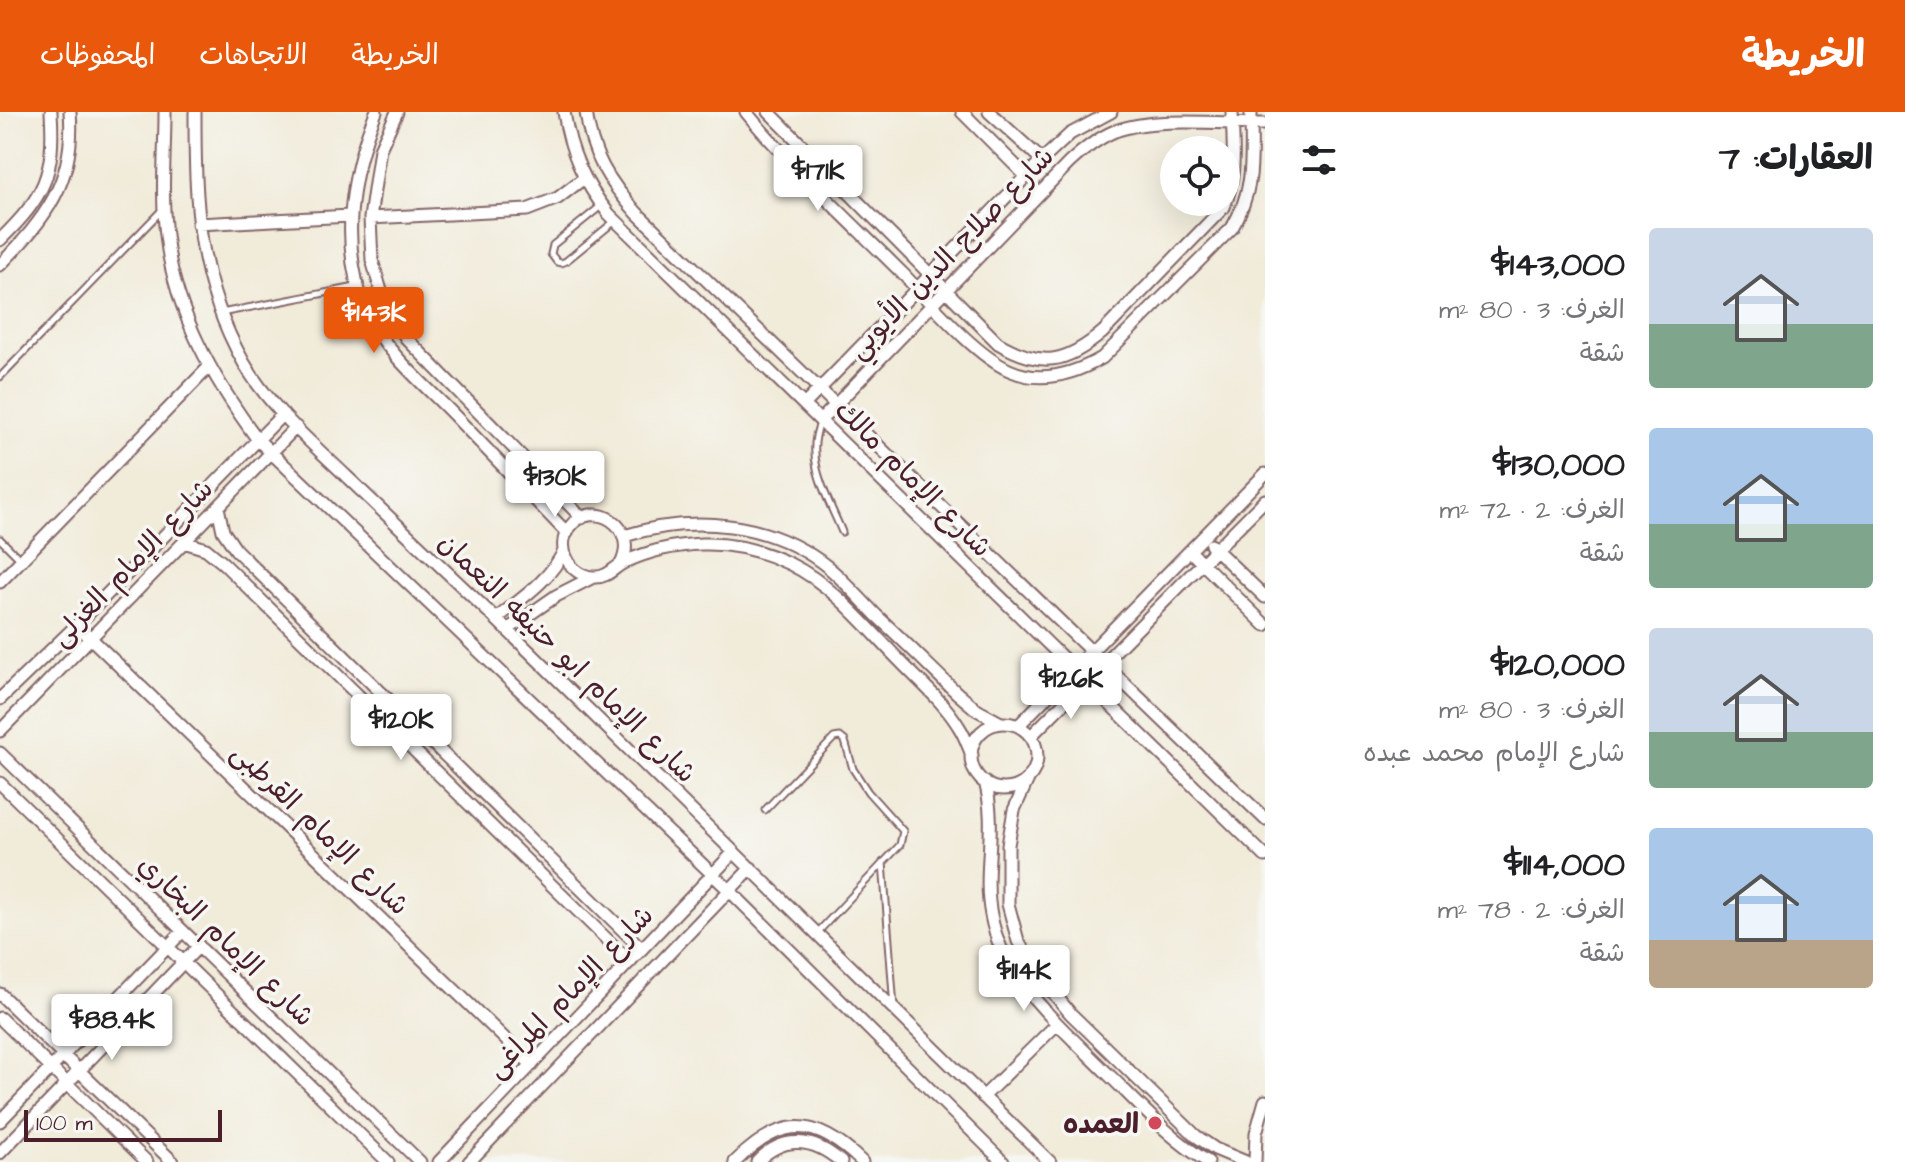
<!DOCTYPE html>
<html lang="ar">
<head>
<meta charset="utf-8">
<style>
	:root { --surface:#fff; --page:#f6f6f6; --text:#202124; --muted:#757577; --accent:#ea580c }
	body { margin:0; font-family:"Architects Daughter","Playpen Sans Arabic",sans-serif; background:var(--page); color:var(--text); direction:rtl; height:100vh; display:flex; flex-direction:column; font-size:30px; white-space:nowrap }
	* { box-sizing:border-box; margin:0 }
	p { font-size:26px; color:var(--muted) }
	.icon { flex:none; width:44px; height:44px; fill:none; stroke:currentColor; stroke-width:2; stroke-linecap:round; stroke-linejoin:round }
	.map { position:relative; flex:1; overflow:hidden; direction:ltr }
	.drawer { display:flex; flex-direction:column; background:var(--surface); width:640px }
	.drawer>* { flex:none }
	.tools { position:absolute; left:1160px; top:24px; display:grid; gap:16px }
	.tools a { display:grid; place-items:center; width:80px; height:80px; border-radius:50%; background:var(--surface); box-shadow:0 8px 32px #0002; font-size:40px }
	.scale { position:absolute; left:24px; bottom:20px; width:198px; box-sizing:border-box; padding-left:8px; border:4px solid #4a1f2b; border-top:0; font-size:22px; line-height:28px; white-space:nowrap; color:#4a1f2b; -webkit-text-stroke:6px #f6f6f2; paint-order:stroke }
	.price { position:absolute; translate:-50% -68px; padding:0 18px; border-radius:8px; background:#fff; color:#222; font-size:26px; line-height:52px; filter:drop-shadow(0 2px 4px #0008) }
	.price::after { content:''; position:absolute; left:50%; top:48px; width:24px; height:18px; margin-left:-12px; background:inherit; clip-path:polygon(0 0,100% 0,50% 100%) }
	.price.active { background:var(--accent); color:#fff }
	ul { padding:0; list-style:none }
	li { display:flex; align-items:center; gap:24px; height:200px; padding:0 32px }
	li span { display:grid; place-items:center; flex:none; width:224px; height:160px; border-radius:8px; color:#555 }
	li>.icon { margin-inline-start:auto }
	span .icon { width:96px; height:96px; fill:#fffc; stroke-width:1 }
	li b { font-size:34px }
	h2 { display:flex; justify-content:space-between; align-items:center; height:96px; padding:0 32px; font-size:34px }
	header { display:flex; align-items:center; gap:48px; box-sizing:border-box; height:112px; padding:0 40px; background:var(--accent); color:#fff }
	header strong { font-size:38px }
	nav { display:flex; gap:44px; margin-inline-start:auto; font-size:28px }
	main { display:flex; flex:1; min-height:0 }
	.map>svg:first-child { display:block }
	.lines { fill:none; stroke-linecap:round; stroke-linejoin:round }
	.service-casing { stroke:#846668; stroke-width:9 }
	.minor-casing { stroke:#846668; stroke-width:15 }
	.service { stroke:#fff; stroke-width:5 }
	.minor { stroke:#fff; stroke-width:11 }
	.poi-dot { fill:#d1495b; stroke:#f6f6f2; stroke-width:3 }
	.labels { text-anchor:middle; stroke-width:7; stroke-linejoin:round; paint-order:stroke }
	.street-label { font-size:28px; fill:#4a1f2b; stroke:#f6f6f2 }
	.poi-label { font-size:28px; font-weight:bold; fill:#4a1f2b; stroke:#f6f6f2; text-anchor:end }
</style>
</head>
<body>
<header>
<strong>الخريطة</strong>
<nav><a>الخريطة</a><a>الاتجاهات</a><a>المحفوظات</a></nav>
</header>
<main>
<section class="drawer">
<h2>العقارات: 7<svg class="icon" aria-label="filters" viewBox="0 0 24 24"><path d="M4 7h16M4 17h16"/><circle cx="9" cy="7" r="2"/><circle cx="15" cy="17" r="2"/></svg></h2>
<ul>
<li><span style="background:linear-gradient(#c9d6e8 60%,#7fa58c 0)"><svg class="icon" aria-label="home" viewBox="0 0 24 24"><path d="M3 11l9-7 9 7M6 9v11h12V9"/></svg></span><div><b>$143,000</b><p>الغرف: 3 · 80 m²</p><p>شقة</p></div></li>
<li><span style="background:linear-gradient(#a9c7e8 60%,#7fa58c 0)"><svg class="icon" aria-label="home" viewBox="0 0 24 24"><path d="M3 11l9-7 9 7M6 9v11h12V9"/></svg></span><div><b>$130,000</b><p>الغرف: 2 · 72 m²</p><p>شقة</p></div></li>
<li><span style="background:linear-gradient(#c9d6e8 65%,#7fa58c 0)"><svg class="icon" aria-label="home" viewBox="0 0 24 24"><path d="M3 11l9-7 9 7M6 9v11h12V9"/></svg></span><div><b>$120,000</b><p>الغرف: 3 · 80 m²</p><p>شارع الإمام محمد عبده</p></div></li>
<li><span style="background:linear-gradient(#a9c7e8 70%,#b9a48a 0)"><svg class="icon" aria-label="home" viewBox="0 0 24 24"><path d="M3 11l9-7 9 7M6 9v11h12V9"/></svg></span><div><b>$114,000</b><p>الغرف: 2 · 78 m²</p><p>شقة</p></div></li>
</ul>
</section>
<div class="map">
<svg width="1265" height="1050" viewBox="0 0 1265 1050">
	<rect width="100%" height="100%" fill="#f6f6f2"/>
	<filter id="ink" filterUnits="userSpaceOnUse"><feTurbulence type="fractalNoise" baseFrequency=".0125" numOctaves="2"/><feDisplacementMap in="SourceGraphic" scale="16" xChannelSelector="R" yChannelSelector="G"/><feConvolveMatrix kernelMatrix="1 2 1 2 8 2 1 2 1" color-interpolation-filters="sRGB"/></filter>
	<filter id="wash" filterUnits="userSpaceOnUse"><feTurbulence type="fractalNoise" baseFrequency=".006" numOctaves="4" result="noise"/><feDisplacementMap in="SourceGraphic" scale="32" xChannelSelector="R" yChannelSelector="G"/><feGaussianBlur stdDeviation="1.8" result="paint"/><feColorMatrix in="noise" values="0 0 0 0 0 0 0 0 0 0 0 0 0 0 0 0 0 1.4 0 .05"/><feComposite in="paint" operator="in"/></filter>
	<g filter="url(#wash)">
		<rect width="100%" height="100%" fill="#f1ebd9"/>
	</g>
	<g filter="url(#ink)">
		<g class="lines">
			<defs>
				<path id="service" d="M601,94L553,133L551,142L557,150L561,151L566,149L615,109
					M221,201L356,175
					M0,265L161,99
					M820,311C804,348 828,386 842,420
					M0,427L21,448
					M765,698L834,626L840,625L845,629L853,657L868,680L903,719L900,733L818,820
					M883,750L894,896"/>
				<path id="minor" d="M165,0C165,40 161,83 166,123C174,199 213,267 258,328L729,778L1003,1050
					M195,0C195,92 197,168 244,251C269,295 311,330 347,365C396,412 445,458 494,505C681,686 864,869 1050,1050
					M376,0C350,63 339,136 367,201C385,240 424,272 453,302C491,342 529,381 567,421
					M397,0L380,37L370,106L372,148L384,189L406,226L582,406
					M564,0C570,40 584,71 609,102L1265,744
					M586,0C591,42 609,70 637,101L1265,707
					M746,0C794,58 851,110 904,163C932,192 974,242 1009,258C1040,272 1074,262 1102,246L1232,116C1256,75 1251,45 1251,0
					M769,0L998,231C1041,256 1066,252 1103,220L1224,95C1237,64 1233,33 1232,0
					M962,0L1027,65
					M989,0L1042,48
					M370,106L527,98L558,86L584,66
					M198,112L350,104
					M0,128C45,84 55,62 51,0
					M0,153C45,107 76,69 70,0
					M805,292L1042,48L1070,22L1111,0
					M821,308L1069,51C1083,38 1098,26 1115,19C1156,4 1221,12 1265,12
					M218,395L223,419L236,438L642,837
					M624,424C693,402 771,409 829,456C846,470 861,488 877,504C904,529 930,555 957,581L977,598L1001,611
					M184,430L206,437L223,451L630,850
					M1211,433L1265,485
					M1190,439L1265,513
					M621,452C640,415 593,384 569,416C555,436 570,464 594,465C608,466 614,455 625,450C649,439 675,433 702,432C732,431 763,439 790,452C833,473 866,514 899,548C919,569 944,590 959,615C965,624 968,634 972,643
					M0,470L209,255
					M496,507C522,486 549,469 564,439
					M77,513L532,953
					M507,518L556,484L593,465
					M0,587L77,513L283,302
					M971 644a33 33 0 1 1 66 0a33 33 0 1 1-66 0Z
					M1018,614L1265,362
					M0,619L296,315
					M1031,624L1265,388
					M0,641L420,1050
					M1029,665L1014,698L1008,733V792L1018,829L1036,860L1070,901L1196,1024L1215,1037L1246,1050
					M985,670C998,716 982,758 991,803C995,826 1006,850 1020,869C1046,903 1078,932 1108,962C1140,993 1170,1027 1208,1050
					M0,671L388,1050
					M0,882L173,1050
					M0,906L147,1050
					M983,985L1057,912
					M0,1009L183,819
					M0,1041L199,834
					M439,1050L734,740
					M469,1050L751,756
					M735,1050C781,1004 815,1004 862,1050
					M757,1050C783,1022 814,1026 841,1050
					M1255,1050L1256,1021L1265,989"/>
			</defs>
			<!-- service casing -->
			<use href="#service" class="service-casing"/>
			<!-- minor casing -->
			<use href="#minor" class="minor-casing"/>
			<!-- service -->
			<use href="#service" class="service"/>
			<!-- minor -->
			<use href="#minor" class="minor"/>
		</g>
	</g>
	<!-- markers -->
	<circle class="poi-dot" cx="1155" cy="1011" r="8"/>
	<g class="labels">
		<!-- street labels -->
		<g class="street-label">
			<text transform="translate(950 140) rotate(-46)" y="10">شارع صلاح الدين الأيوبي</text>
			<text transform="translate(914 366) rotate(45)" y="10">شارع الإمام مالك</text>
			<text transform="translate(131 450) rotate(-46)" y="10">شارع الإمام الغزلى</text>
			<text transform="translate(568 545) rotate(44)" y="10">شارع الإمام ابو حنيفه النعمان</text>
			<text transform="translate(321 716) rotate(44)" y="10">شارع الإمام القرطبى</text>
			<text transform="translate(227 828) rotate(44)" y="10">شارع الإمام البخاري</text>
			<text transform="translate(569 879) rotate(-46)" y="10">شارع الإمام المراغى</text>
		</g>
		<!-- poi labels -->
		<g class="poi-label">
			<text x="1139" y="1021">العمده</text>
		</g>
	</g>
</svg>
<div class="tools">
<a><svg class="icon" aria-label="locate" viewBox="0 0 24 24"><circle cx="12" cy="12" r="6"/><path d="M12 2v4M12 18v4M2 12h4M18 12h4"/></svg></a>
</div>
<div class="scale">100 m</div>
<b class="price" style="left:818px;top:101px">$171K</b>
<b class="price active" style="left:374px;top:243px">$143K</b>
<b class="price" style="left:555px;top:407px">$130K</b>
<b class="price" style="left:1071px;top:609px">$126K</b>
<b class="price" style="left:401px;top:650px">$120K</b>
<b class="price" style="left:1024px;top:901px">$114K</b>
<b class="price" style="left:112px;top:950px">$88.4K</b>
</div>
</main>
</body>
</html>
